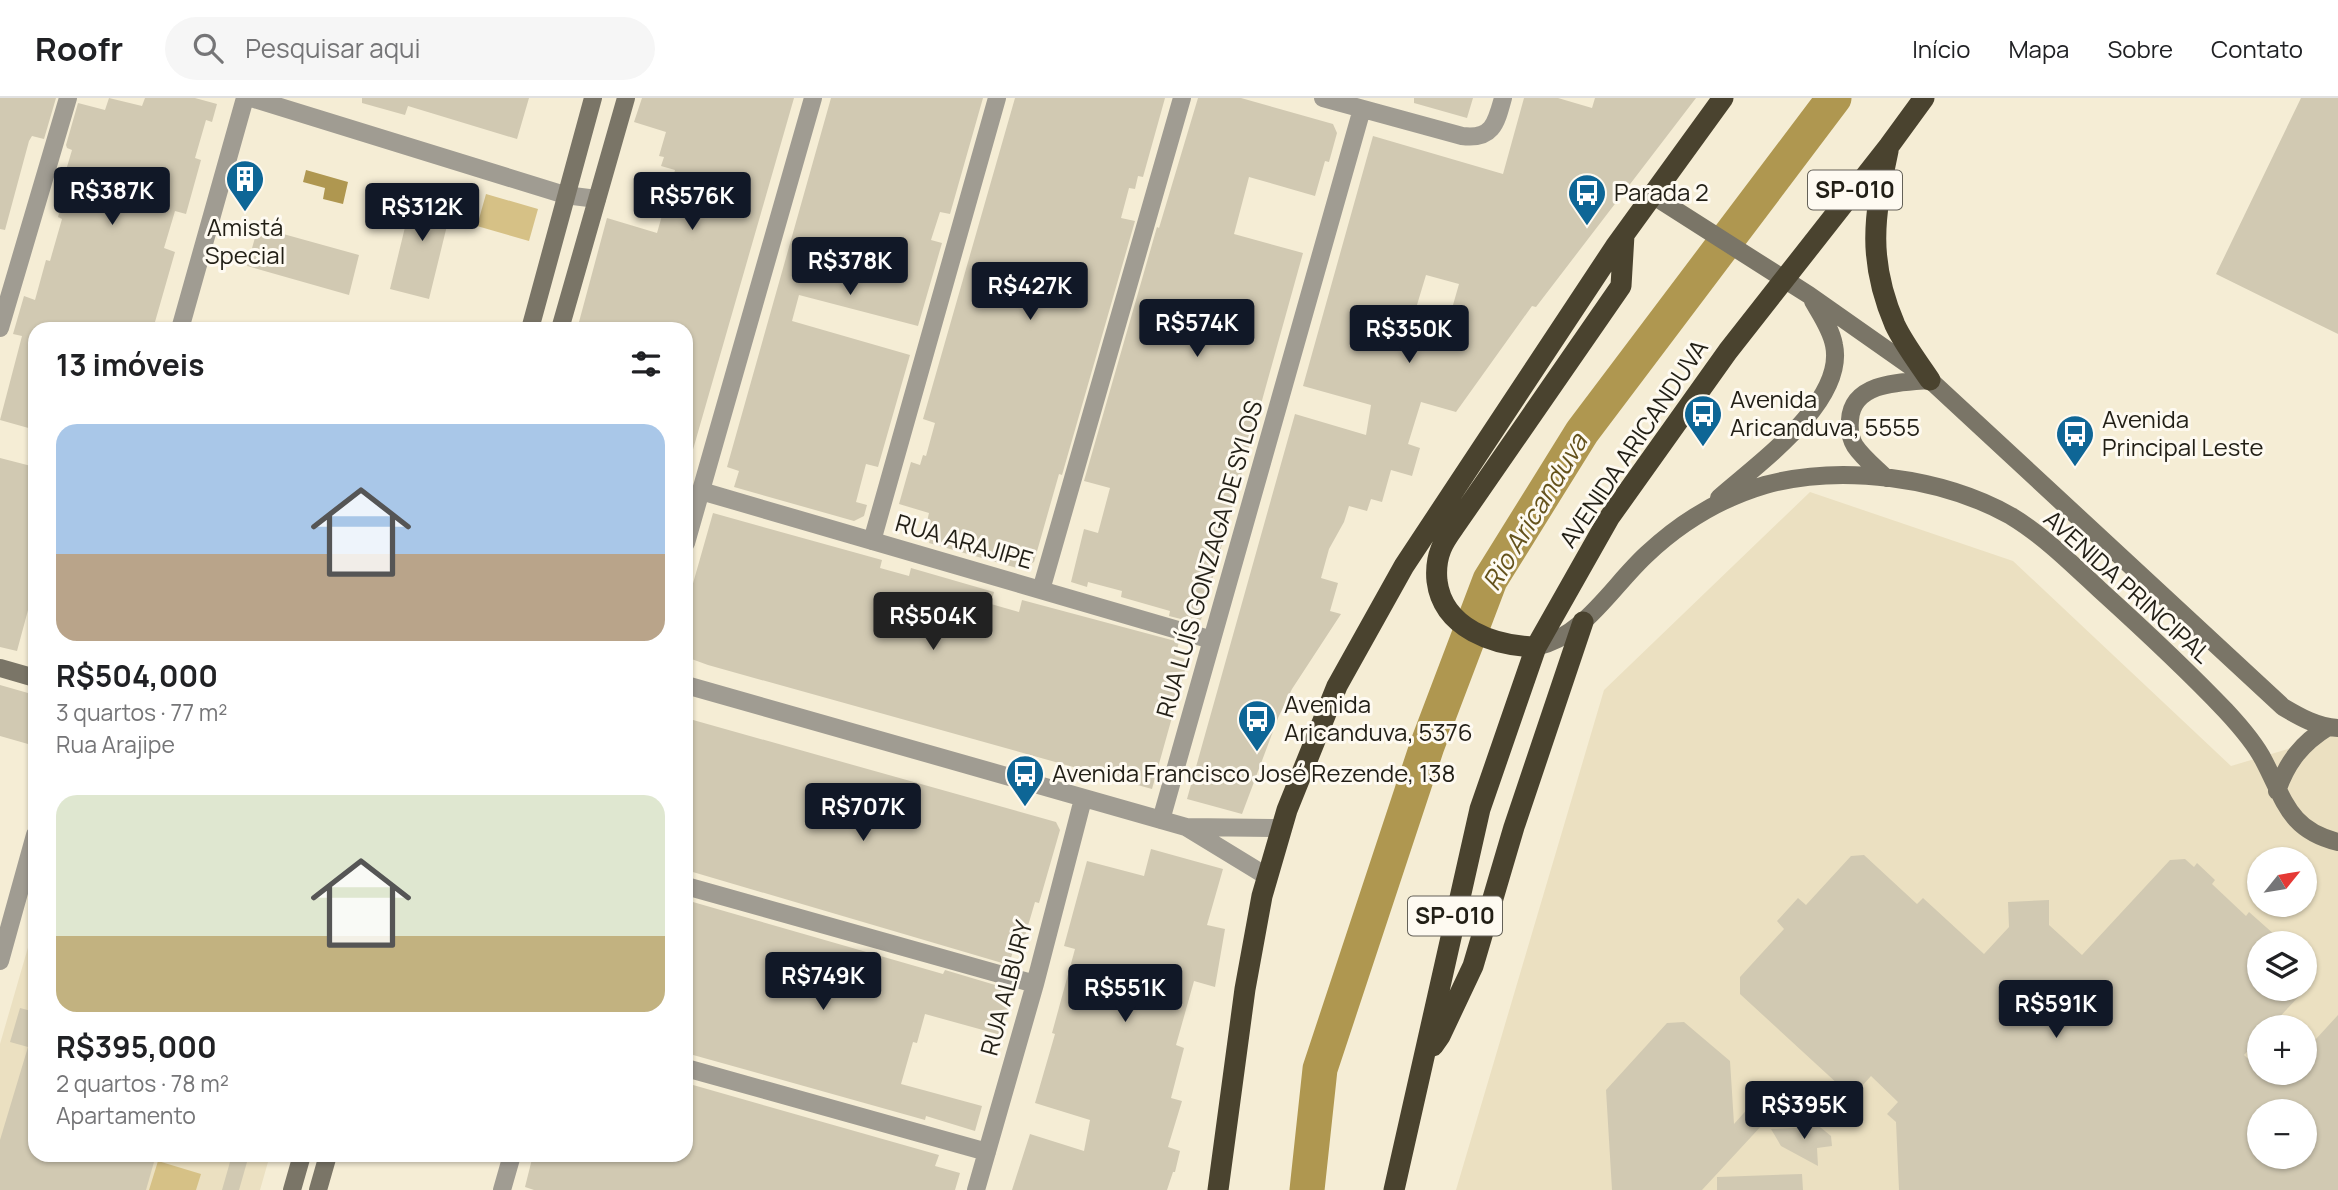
<!DOCTYPE html>
<html lang="pt">
<head>
<meta charset="utf-8">
<style>
	:root { --surface:#fff; --page:#f6f6f6; --text:#202124; --muted:#757577; --line:#e0e0e0; --accent:#111827 }
	body { margin:0; font-family:Manrope,sans-serif; background:var(--page); color:var(--text); height:100vh; display:flex; flex-direction:column; font-size:26px; white-space:nowrap }
	* { box-sizing:border-box; margin:0 }
	p { font-size:23px; color:var(--muted) }
	.icon { flex:none; width:38px; height:38px; fill:none; stroke:currentColor; stroke-width:2; stroke-linecap:round; stroke-linejoin:round }
	.map { position:relative; flex:1; overflow:hidden }
	.side { position:absolute; left:28px; top:224px; width:665px; height:840px; display:flex; flex-direction:column; background:var(--surface); border-radius:21px; box-shadow:0 2px 5px #0004 }
	.side>* { flex:none }
	.needle { width:46px; rotate:60deg }
	.buttons { position:absolute; left:2247px; top:749px; display:grid; gap:14px }
	.buttons a { display:grid; place-items:center; width:70px; height:70px; border-radius:50%; background:var(--surface); box-shadow:0 2px 5px #0004; font-size:35px }
	.price { position:absolute; translate:-50% -60px; padding:0 16px; border-radius:7px; background:var(--accent); color:#fff; font-size:23px; line-height:46px; filter:drop-shadow(0 2px 4px #0008) }
	.price::after { content:''; position:absolute; left:50%; top:42px; width:21px; height:16px; margin-left:-10px; background:inherit; clip-path:polygon(0 0,100% 0,50% 100%) }
	.price.active { background:#222; color:#fff }
	ul { padding:0; list-style:none }
	li { display:grid; align-content:center; gap:14px; height:371px; padding:0 28px }
	li span { display:grid; place-items:center; height:217px; border-radius:21px; color:#555 }
	li>.icon { margin-inline-start:auto }
	span .icon { width:126px; height:126px; fill:#fffc; stroke-width:1 }
	li b { font-size:30px }
	h2 { display:flex; justify-content:space-between; align-items:center; height:84px; padding:0 28px; font-size:30px }
	header { display:flex; align-items:center; gap:42px; box-sizing:border-box; height:98px; padding:0 35px; background:var(--surface); border-bottom:2px solid var(--line) }
	header strong { font-size:33px }
	nav { display:flex; gap:38px; margin-inline-start:auto; font-size:24px }
	.search { width:490px; height:63px; background:var(--page); display:flex; align-items:center; gap:18px; box-sizing:border-box; padding:0 24px; border-radius:38px; color:var(--muted); font-size:26px }
	.map>svg:first-child { display:block }
	.built { fill:#ebe0c1; fill-rule:evenodd }
	.green { fill:#d6c186 }
	.water { fill:#af9750 }
	.lines { fill:none; stroke-linecap:round; stroke-linejoin:round }
	.river { stroke:#af9750; stroke-width:35 }
	.building { fill:#d1c9b2; fill-rule:evenodd }
	.street { stroke:#a09c92; stroke-width:18 }
	.secondary { stroke:#7a7567; stroke-width:18 }
	.highway { stroke:#4a432f; stroke-width:21 }
	.labels { text-anchor:middle; stroke-width:6; stroke-linejoin:round; paint-order:stroke }
	.shield { fill:#fefaf1; stroke:#646158; stroke-width:2 }
	.shield-label { font-size:23px; font-weight:bold; fill:#221f16 }
	.poi-label { font-size:24px; fill:#221f16; stroke:#fefaf1; text-anchor:start }
	.street-label { font-size:24px; fill:#221f16; stroke:#fefaf1 }
	.water-label { font-size:26px; font-style:italic; fill:#64521c; stroke:#fefaf1 }
</style>
</head>
<body>
<header>
<strong>Roofr</strong>
<div class="search"><svg class="icon" aria-label="search" viewBox="0 0 24 24"><circle cx="10" cy="10" r="6"/><path d="M15 15l6 6"/></svg>Pesquisar aqui</div>
<nav><a>Início</a><a>Mapa</a><a>Sobre</a><a>Contato</a></nav>
</header>
<div class="map">
<svg width="2338" height="1092" viewBox="0 0 2338 1092">
	<rect width="100%" height="100%" fill="#f5edd5"/>
	<!-- built -->
	<path class="built" d="M1810,394L2013,463L2231,668L2338,636V1092H1456L1604,592ZM2259,761H2305V807H2259ZM2259,845H2305V891H2259ZM2259,929H2305V975H2259ZM2259,1013H2305V1059H2259Z
		M31,839L35,841V1057H270L260,1092H0V946Z"/>
	<!-- green -->
	<path class="green" d="M486,96L538,111L529,143L477,128Z
		M158,1063L201,1076L196,1092H149Z"/>
	<!-- water -->
	<path class="water" d="M306,72L348,84L343,106L323,101L325,90L303,84Z"/>
	<g class="lines">
		<!-- river -->
		<path class="river" d="M1307,1092L1320,971L1427,648L1490,482L1582,334L1834,0"/>
	</g>
	<!-- building -->
	<path class="building" d="M0,0H56L44,41L32,38L29,43L5,132L0,131Z
		M109,0L142,8L145,0H195L217,6L212,24L206,22L195,60L201,62L186,116L175,113L164,150L175,154L153,231H35V329H32V331L0,322L22,238L13,236L24,198L35,202L46,162L50,163L62,121L58,119L69,81L64,79L72,52L67,50L66,47L78,5L105,12Z
		M362,0H529L517,41L408,8L405,17L362,5Z
		M642,0H794L690,362H686V231H604L579,224L607,120L657,135L675,72L661,68L664,59L659,58L666,34L634,24Z
		M831,0H983L950,116L940,114L931,142L942,145L918,228L799,197L792,223L910,257L878,369L866,366L856,404L867,407L864,418L854,423L734,389L739,373L727,369Z
		M1015,0H1165L1143,79L1138,78L1135,91L1129,90L1121,120L1135,123L1062,377L1059,376L1034,464L1021,471L929,445L933,430L926,428L929,415L899,406L911,364L920,367L923,357L926,358L935,325L923,321Z
		M1198,0H1241L1333,26L1337,35L1329,64L1325,63L1315,98L1249,79L1234,136L1303,155L1201,522L1186,518L1185,522L1169,518L1170,513L1121,499L1122,493L1088,484L1087,489L1071,484L1084,431L1098,435L1110,390L1084,383L1157,129L1159,130Z
		M1414,0H1473L1467,20L1414,5Z
		M1524,0H1558L1592,10L1595,0H1696L1536,209L1532,208L1456,314L1421,304L1408,346L1420,350L1412,378L1391,372L1382,404L1371,401L1367,413L1349,408L1344,424L1329,451L1321,480L1338,485L1330,513L1341,516L1292,591L1278,620L1242,716L1187,701L1295,316L1366,337L1371,307L1303,288L1373,38L1503,76ZM1426,177L1459,186L1441,249L1407,240Z
		M2301,0H2338V236L2216,176Z
		M415,88L454,99L429,201L390,191Z
		M258,129L359,157L349,197L247,168Z
		M0,360L35,369V503L31,501L17,553L0,549Z
		M713,415L882,462L880,470L909,478L911,470L994,494L991,506L1019,514L1022,502L1179,544L1175,558L1188,562L1152,691L708,567L686,559V510Z
		M0,587L35,597V648L0,638Z
		M686,620L1056,724L1060,732L1039,805L1035,804L1020,855L1013,853L1009,867L686,772Z
		M1151,751L1223,771L1207,827L1225,831L1215,889L1194,883L1176,947L1184,950L1171,1000L1182,1003L1168,1049L1180,1053L1175,1074H1173L1167,1092H1012L1030,1036L1084,1053L1090,1022L1035,1005L1055,936L1052,935L1075,851L1064,848L1087,763L1144,778Z
		M1864,757L1917,806L1923,800L1984,856L2009,829L2008,804L2049,802V827L2082,857L2170,762L2185,761L2194,769L2197,765L2215,782L2212,786L2246,818L2249,814L2284,845H2259V891H2306L2270,929H2259V941L2244,957L2259,971V975H2263L2275,986L2285,975H2305V953L2338,917V1092H1899L1896,1024L1887,1016L1898,1004L1871,978L1852,999L1740,896V879L1784,831L1777,823L1798,800L1806,807L1851,758ZM2259,1013H2305V1059H2259Z
		M686,802L943,876L945,872L1002,889L1001,893L1012,896L1001,937L925,916L917,945L913,944L901,986L982,1008L975,1033L926,1018L925,1022L686,955Z
		M20,910L35,914V1057H156L146,1092H0V1042L28,949L10,944Z
		M1684,924L1730,963L1734,1026L1760,997L1776,1012L1702,1092H1612L1606,992L1667,925Z
		M686,985L939,1057L935,1068L960,1075L955,1092H534L525,1089L533,1057H686Z
		M1820,1029L1831,1038L1832,1048L1817,1050L1818,1068L1781,1048L1771,1031Z
		M232,1057H249L239,1092H222Z
		M1802,1076L1803,1092H1717V1079Z"/>
	<g class="lines">
		<!-- street -->
		<path class="street" d="M251,0L565,97L597,101
			M1323,0L1462,38C1492,42 1496,26 1503,0
			M0,230L68,0
			M180,231L245,0
			M701,393L1212,542
			M872,443L997,0
			M686,445L813,0
			M1041,492L1182,0
			M686,587L1186,729L1281,730
			M1161,722L1362,11
			M1186,729L1268,779
			M686,788L1035,886
			M0,863L35,737
			M686,970L987,1054
			M502,1092L512,1057
			M976,1092L1035,886L1083,701"/>
		<!-- secondary -->
		<path class="secondary" d="M1652,97L1809,197L1930,282L2283,609C2300,619 2317,629 2338,630
			M530,231L593,0
			M560,231L626,0
			M1886,380C1876,370 1863,360 1855,348C1850,340 1849,332 1850,322C1852,284 1901,284 1930,282
			M1719,400C1756,367 1846,304 1834,247C1831,231 1821,217 1813,203
			M1536,549C1585,538 1612,488 1647,456C1680,425 1721,400 1765,387C1841,366 1942,379 2011,418C2044,438 2072,466 2100,492C2143,531 2186,571 2226,613C2239,627 2255,645 2264,663C2285,703 2289,732 2338,744
			M0,570L35,580
			M2277,693C2287,664 2302,645 2328,629
			M292,1092L302,1057
			M318,1092L328,1057"/>
		<!-- highway -->
		<path class="highway" d="M1888,53C1874,119 1867,162 1895,227C1904,246 1918,264 1930,282
			M1536,549C1495,548 1443,531 1437,483C1436,473 1437,461 1441,451C1444,443 1450,435 1455,428L1621,188L1624,137
			M1433,948L1440,938L1473,868L1514,729L1583,524
			M1218,1092L1245,891L1262,798L1287,712L1337,588L1404,468L1615,149L1723,0
			M1394,1092L1480,711L1536,549L1609,420L1728,253L1889,48L1924,0"/>
	</g>
	<!-- icons -->
	<defs>
		<symbol id="building-pin" viewBox="-11 -11 22 30"><path d="M0 17L-7.5 6A9.5 9.5 0 1 1 7.5 6Z" fill="#0e6696" stroke="#fefaf1"/><path d="M-4-6H4V6H1V3H-1V6H-4ZM-2.5-4.3h1.7v1.8h-1.7ZM.8-4.3h1.7v1.8H.8ZM-2.5-1h1.7V.8h-1.7ZM.8-1h1.7V.8H.8Z" fill="#fff"/></symbol>
		<symbol id="bus-pin" viewBox="-11 -11 22 30"><path d="M0 17L-7.5 6A9.5 9.5 0 1 1 7.5 6Z" fill="#0e6696" stroke="#fefaf1"/><path d="M-5-6H5V4H4V6H2V4H-2V6H-4V4H-5ZM-3.5-4V0h7V-4ZM-3.5 1.2v1.5H-2V1.2ZM2 1.2v1.5H3.5V1.2Z" fill="#fff"/></symbol>
	</defs>
	<g fill-rule="evenodd">
		<use href="#building-pin" x="223" y="59" width="44" height="60"/>
		<use href="#bus-pin" x="1565" y="73" width="44" height="60"/>
		<use href="#bus-pin" x="1681" y="294" width="44" height="60"/>
		<use href="#bus-pin" x="2053" y="314" width="44" height="60"/>
		<use href="#bus-pin" x="1235" y="599" width="44" height="60"/>
		<use href="#bus-pin" x="1003" y="654" width="44" height="60"/>
	</g>
	<g class="labels">
		<!-- shield labels -->
		<g class="shield">
			<rect x="1808" y="72.5" width="94" height="39" rx="5"/>
			<rect x="1408" y="798.5" width="94" height="39" rx="5"/>
		</g>
		<g class="shield-label">
			<text x="1855" y="100">SP-010</text>
			<text x="1455" y="826">SP-010</text>
		</g>
		<!-- poi labels -->
		<g class="poi-label">
			<text x="1614" y="103">Parada 2</text>
			<text x="245" y="138" text-anchor="middle">Amistá<tspan x="245" dy="28">Special</tspan></text>
			<text x="1730" y="310">Avenida<tspan x="1730" dy="28">Aricanduva, 5555</tspan></text>
			<text x="2102" y="330">Avenida<tspan x="2102" dy="28">Principal Leste</tspan></text>
			<text x="1284" y="615">Avenida<tspan x="1284" dy="28">Aricanduva, 5376</tspan></text>
			<text x="1052" y="684">Avenida Francisco José Rezende, 138</text>
		</g>
		<!-- street labels -->
		<g class="street-label">
			<text transform="translate(1634 346) rotate(-56)" y="8">AVENIDA ARICANDUVA</text>
			<text transform="translate(964 444) rotate(16)" y="8">RUA ARAJIPE</text>
			<text transform="translate(1210 461) rotate(-74)" y="8">RUA LUÍS GONZAGA DE SYLOS</text>
			<text transform="translate(2127 489) rotate(42)" y="8">AVENIDA PRINCIPAL</text>
			<text transform="translate(1007 890) rotate(-75)" y="8">RUA ALBURY</text>
		</g>
		<!-- water labels -->
		<g class="water-label">
			<text transform="translate(1535 414) rotate(-59)" y="9">Rio Aricanduva</text>
		</g>
	</g>
</svg>
<div class="buttons">
<a><svg class="needle" viewBox="-14 -14 28 28"><path d="M0-13l5 13h-10z" fill="#e53935"/><path d="M0 13l5-13h-10z" fill="#757577"/></svg></a>
<a><svg class="icon" aria-label="layers" viewBox="0 0 24 24"><path d="M12 4l9 5-9 5-9-5zM3 14l9 5 9-5"/></svg></a>
<a>+</a>
<a>−</a>
</div>
<b class="price" style="left:112px;top:129px">R$387K</b>
<b class="price" style="left:692px;top:134px">R$576K</b>
<b class="price" style="left:422px;top:145px">R$312K</b>
<b class="price" style="left:850px;top:199px">R$378K</b>
<b class="price" style="left:1030px;top:224px">R$427K</b>
<b class="price" style="left:1197px;top:261px">R$574K</b>
<b class="price" style="left:1409px;top:267px">R$350K</b>
<b class="price active" style="left:933px;top:554px">R$504K</b>
<b class="price" style="left:863px;top:745px">R$707K</b>
<b class="price" style="left:823px;top:914px">R$749K</b>
<b class="price" style="left:1125px;top:926px">R$551K</b>
<b class="price" style="left:2056px;top:942px">R$591K</b>
<b class="price" style="left:1804px;top:1043px">R$395K</b>
<section class="side">
<h2>13 imóveis<svg class="icon" aria-label="filters" viewBox="0 0 24 24"><path d="M4 7h16M4 17h16"/><circle cx="9" cy="7" r="2"/><circle cx="15" cy="17" r="2"/></svg></h2>
<ul>
<li><span style="background:linear-gradient(#a9c7e8 60%,#b9a48a 0)"><svg class="icon" aria-label="home" viewBox="0 0 24 24"><path d="M3 11l9-7 9 7M6 9v11h12V9"/></svg></span><div><b>R$504,000</b><p>3 quartos · 77 m²</p><p>Rua Arajipe</p></div></li>
<li><span style="background:linear-gradient(#dfe7d0 65%,#c2b280 0)"><svg class="icon" aria-label="home" viewBox="0 0 24 24"><path d="M3 11l9-7 9 7M6 9v11h12V9"/></svg></span><div><b>R$395,000</b><p>2 quartos · 78 m²</p><p>Apartamento</p></div></li>
</ul>
</section>
</div>
</body>
</html>
